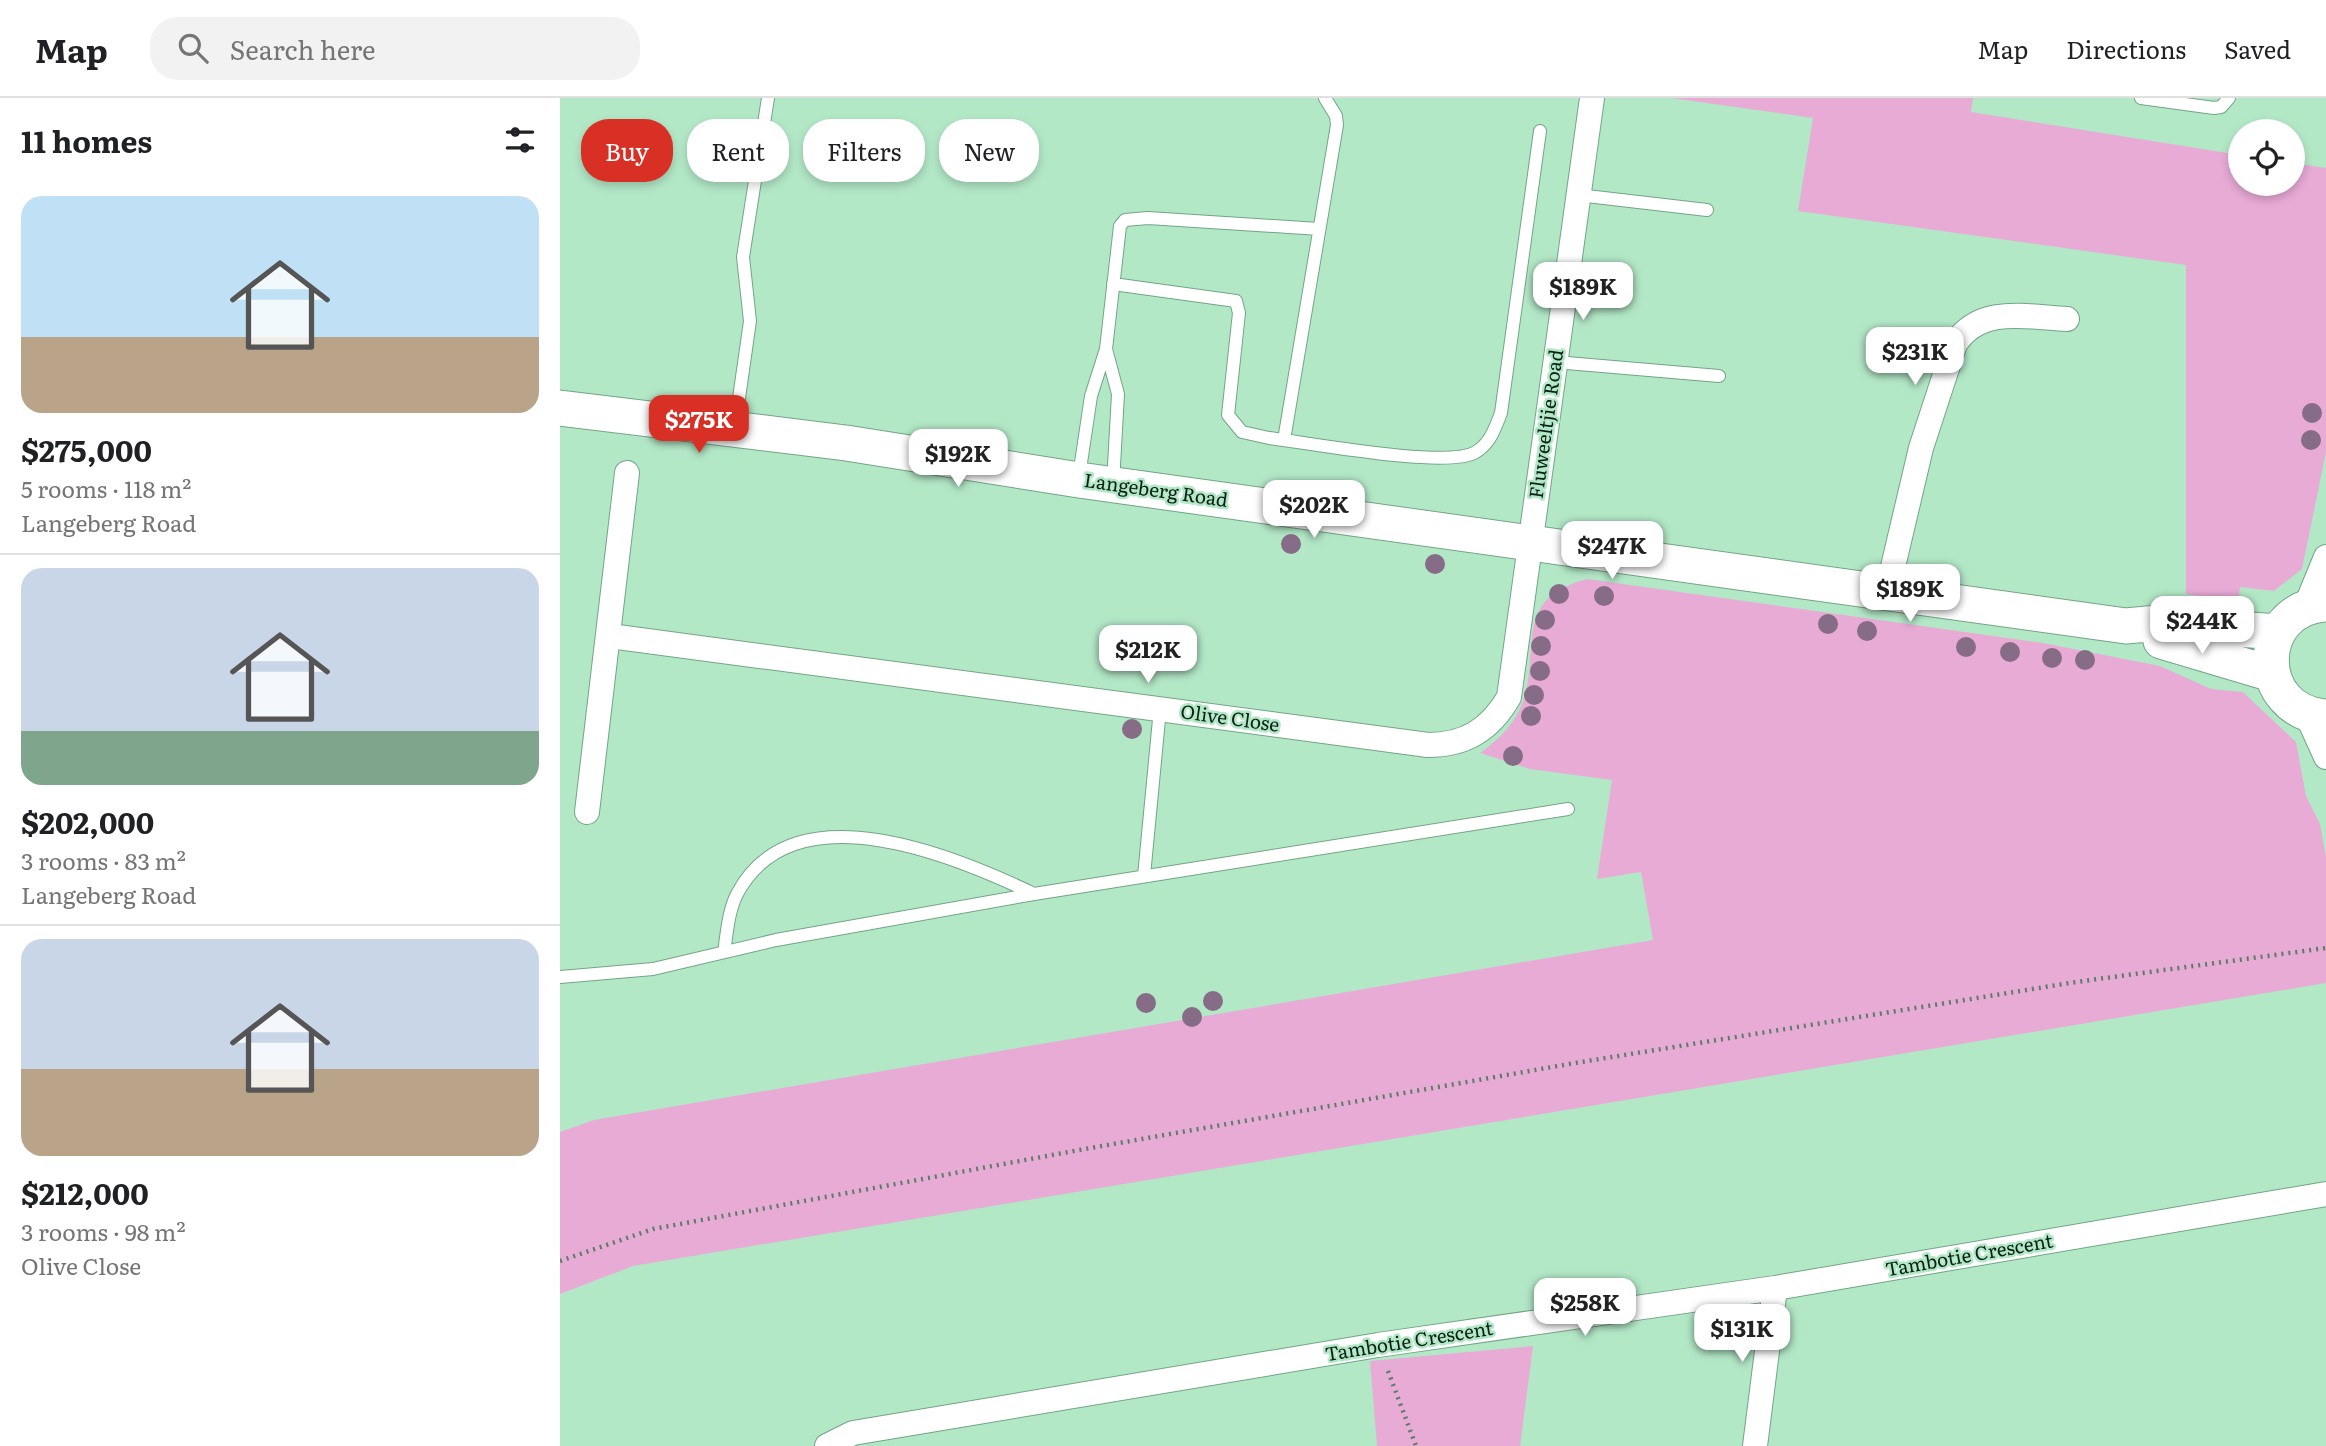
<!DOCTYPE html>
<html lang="en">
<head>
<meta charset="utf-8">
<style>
	:root { --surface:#fff; --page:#f2f2f2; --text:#202124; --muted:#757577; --line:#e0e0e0; --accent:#d93025 }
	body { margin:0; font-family:Literata,serif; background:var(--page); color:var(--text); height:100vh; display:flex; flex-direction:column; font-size:26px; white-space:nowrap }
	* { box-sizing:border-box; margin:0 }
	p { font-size:23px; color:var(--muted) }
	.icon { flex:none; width:38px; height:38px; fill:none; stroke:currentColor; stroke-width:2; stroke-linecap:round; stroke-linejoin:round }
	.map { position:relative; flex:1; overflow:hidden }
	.panel { display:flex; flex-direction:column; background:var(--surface); width:560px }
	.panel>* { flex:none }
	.hud { position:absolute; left:21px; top:21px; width:665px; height:63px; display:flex; gap:14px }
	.fabs { position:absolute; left:1668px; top:21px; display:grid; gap:14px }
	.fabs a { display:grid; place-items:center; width:77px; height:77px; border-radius:50%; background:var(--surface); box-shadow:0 4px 10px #0003; font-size:35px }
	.price { position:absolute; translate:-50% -60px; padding:0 16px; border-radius:14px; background:#fff; color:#222; font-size:23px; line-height:46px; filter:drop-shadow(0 2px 4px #0008) }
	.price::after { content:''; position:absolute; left:50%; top:42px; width:21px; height:16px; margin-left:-10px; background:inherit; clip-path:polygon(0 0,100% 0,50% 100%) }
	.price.active { background:var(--accent); color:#fff }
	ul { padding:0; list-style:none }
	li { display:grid; align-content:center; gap:14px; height:371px; padding:0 21px }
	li+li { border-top:2px solid var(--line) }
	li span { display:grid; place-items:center; height:217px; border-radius:21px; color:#555 }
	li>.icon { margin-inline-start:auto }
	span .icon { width:126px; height:126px; fill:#fffc; stroke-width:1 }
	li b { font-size:30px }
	h2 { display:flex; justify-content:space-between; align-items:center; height:84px; padding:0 21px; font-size:30px }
	.chip { padding:0 24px; border-radius:28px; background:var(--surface); box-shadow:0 4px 10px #0003; font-size:24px; line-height:63px }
	.chip.active { background:var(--accent); color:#fff }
	header { display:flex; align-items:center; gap:42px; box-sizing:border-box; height:98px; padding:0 35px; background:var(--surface); border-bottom:2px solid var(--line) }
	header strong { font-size:33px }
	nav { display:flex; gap:38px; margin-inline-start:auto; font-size:24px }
	.search { width:490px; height:63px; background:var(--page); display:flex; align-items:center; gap:18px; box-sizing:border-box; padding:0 24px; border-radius:28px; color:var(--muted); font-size:26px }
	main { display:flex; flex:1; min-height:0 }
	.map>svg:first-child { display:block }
	.green { fill:#e8abd6 }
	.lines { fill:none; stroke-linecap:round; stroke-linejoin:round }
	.lane-casing { stroke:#72a586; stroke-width:14 }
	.street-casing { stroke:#72a586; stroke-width:26 }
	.secondary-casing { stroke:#72a586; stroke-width:37 }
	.path { stroke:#5a7d68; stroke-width:4.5; stroke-dasharray:2 5; stroke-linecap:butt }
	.lane { stroke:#fff; stroke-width:12 }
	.street { stroke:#fff; stroke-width:24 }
	.secondary { stroke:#fff; stroke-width:35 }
	.tree { fill:#866c87 }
	.labels { text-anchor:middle; stroke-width:5; stroke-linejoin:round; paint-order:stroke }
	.street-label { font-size:19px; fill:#0c2116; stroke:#b3e8c7 }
</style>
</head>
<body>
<header>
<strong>Map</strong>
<div class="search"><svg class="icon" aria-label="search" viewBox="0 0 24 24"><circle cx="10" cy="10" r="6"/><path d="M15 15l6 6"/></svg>Search here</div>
<nav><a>Map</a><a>Directions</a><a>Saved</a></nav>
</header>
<main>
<section class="panel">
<h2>11 homes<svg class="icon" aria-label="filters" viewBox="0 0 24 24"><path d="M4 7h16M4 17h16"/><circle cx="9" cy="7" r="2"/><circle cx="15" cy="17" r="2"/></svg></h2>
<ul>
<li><span style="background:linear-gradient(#bfe0f5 65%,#b9a48a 0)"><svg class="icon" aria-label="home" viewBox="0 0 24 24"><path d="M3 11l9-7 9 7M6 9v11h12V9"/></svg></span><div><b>$275,000</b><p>5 rooms · 118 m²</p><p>Langeberg Road</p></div></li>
<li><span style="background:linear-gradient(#c9d6e8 75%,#7fa58c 0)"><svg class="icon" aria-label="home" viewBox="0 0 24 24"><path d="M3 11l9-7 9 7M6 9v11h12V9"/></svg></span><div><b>$202,000</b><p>3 rooms · 83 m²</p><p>Langeberg Road</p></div></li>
<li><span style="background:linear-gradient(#c9d6e8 60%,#b9a48a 0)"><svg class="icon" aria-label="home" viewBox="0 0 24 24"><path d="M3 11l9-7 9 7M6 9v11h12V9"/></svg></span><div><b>$212,000</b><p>3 rooms · 98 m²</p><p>Olive Close</p></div></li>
</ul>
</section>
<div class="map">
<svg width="1766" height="1348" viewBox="0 0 1766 1348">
	<rect width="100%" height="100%" fill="#b3e8c7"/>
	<!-- green -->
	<path class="green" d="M1111,0H1413L1411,14L1680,57V86H1732L1733,65L1766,70V354L1742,471L1714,493L1680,489L1678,504L1626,496V167L1238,113L1253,20Z
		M1027,481L1483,545L1600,568L1651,591L1683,594L1736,644L1746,698L1760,726L1766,759V885L73,1168L0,1196V1034L34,1022L1093,842L1081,774L1037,781L1052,682L970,671L920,655C938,642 954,627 962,606C983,552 949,502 1027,481Z
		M973,1248L960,1348H817L810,1263Z"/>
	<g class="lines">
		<defs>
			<path id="lane" d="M1581,0L1654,10L1661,9L1669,0
				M1018,97L1147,112
				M553,186L676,203L679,215L668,317L682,334L709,340C750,345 883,370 914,355C930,347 935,330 941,315L980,33
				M546,251L558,296L553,385
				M995,264L1159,278
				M175,328L190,223L183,159L208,0
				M724,342L777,27L776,18L765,0
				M519,378L531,298L546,251L560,128L565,122L588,120L759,131
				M584,778L600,611
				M164,854C167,835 168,814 177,796C233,690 395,758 474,796
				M0,879L93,871L216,842L474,796L1008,711"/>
			<path id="street" d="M1327,494L1361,350L1395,246C1420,207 1466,219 1507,221
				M1745,510L1766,459
				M50,538L868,647C905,647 930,632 949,599L1032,0
				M1746,615L1766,659
				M27,714L67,375
				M267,1348L293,1335L818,1247L1215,1190L1766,1096
				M1195,1348L1215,1190"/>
			<path id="secondary" d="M0,310L286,345L519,382L1566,528L1598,525L1718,534
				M1766,506C1693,510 1693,614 1766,619
				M1601,543L1712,576"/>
		</defs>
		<!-- lane casing -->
		<use href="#lane" class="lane-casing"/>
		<!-- street casing -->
		<use href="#street" class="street-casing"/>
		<!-- secondary casing -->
		<use href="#secondary" class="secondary-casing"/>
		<!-- path -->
		<path class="path" d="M0,1163L93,1131L519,1052L1015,965L1516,884L1766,850
			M828,1273L856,1348"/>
		<!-- lane -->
		<use href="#lane" class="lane"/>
		<!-- street -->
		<use href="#street" class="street"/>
		<!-- secondary -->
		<use href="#secondary" class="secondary"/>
	</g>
	<!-- trees -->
	<g class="tree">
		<circle cx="1752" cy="315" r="10"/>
		<circle cx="1751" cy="342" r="10"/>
		<circle cx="731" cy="446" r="10"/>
		<circle cx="875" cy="466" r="10"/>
		<circle cx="999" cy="496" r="10"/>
		<circle cx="1044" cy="498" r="10"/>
		<circle cx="985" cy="522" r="10"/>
		<circle cx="1268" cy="526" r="10"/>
		<circle cx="1307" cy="533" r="10"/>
		<circle cx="981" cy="548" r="10"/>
		<circle cx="1406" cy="549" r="10"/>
		<circle cx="1450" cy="554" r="10"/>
		<circle cx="1492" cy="560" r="10"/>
		<circle cx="1525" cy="562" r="10"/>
		<circle cx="980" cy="573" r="10"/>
		<circle cx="974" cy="597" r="10"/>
		<circle cx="971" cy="618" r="10"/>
		<circle cx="572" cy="631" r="10"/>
		<circle cx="953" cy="658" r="10"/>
		<circle cx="653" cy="903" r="10"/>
		<circle cx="586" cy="905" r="10"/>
		<circle cx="632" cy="919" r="10"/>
	</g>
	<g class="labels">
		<!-- street labels -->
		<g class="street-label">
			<text transform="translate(986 326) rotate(-82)" y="7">Fluweeltjie Road</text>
			<text transform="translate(596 392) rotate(8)" y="7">Langeberg Road</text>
			<text transform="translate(670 620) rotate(8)" y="7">Olive Close</text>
			<text transform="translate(1409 1157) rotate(-10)" y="7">Tambotie Crescent</text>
			<text transform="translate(849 1243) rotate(-9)" y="7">Tambotie Crescent</text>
		</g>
	</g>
</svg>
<div class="fabs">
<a><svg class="icon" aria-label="locate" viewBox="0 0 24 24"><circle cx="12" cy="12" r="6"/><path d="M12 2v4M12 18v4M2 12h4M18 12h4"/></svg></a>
</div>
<b class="price" style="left:1023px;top:224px">$189K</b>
<b class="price" style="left:1355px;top:289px">$231K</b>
<b class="price active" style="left:139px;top:357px">$275K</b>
<b class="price" style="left:398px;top:391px">$192K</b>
<b class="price" style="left:754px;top:442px">$202K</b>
<b class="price" style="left:1052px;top:483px">$247K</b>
<b class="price" style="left:1350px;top:526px">$189K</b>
<b class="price" style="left:1642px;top:558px">$244K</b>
<b class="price" style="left:588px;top:587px">$212K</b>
<b class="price" style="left:1025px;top:1240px">$258K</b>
<b class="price" style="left:1182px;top:1266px">$131K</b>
<div class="hud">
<a class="chip active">Buy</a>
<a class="chip">Rent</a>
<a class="chip">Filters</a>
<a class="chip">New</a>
</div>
</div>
</main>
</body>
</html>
